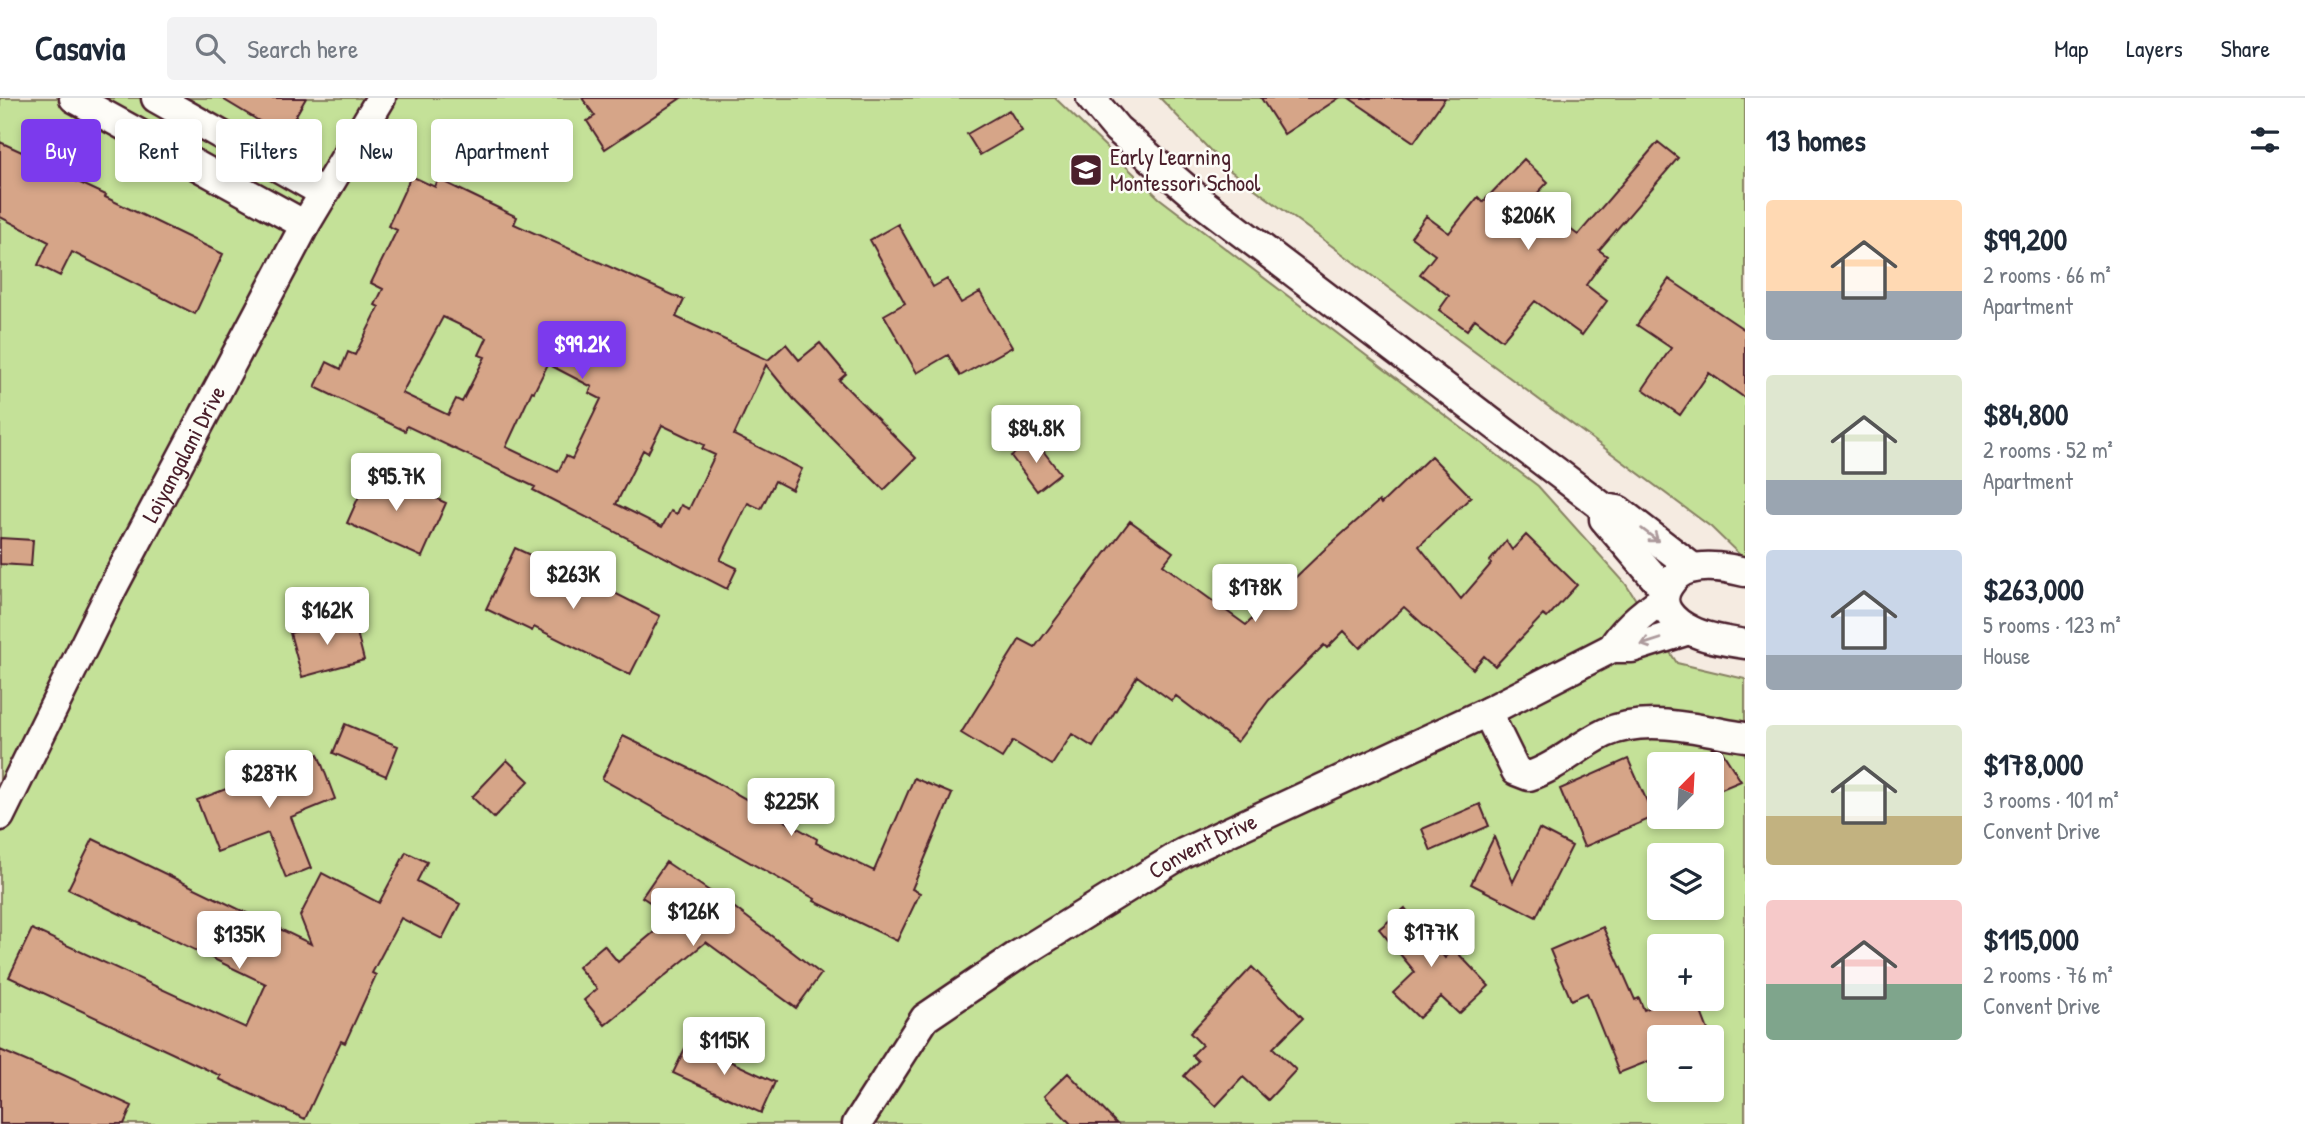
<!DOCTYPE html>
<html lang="en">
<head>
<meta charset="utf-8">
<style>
	:root { --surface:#fff; --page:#f2f2f3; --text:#1f2937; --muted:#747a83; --line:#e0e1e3; --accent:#7c3aed }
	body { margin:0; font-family:"Patrick Hand",sans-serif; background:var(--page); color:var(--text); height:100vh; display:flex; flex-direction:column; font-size:26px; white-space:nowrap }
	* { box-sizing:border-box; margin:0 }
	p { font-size:23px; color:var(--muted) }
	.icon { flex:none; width:38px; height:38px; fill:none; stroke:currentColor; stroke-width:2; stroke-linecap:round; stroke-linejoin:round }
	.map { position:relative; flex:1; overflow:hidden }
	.details { display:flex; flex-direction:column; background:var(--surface); width:560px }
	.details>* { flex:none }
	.guide { position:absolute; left:21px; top:21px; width:665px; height:63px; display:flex; gap:14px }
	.needle { width:46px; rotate:24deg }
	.tools { position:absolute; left:1647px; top:654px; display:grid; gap:14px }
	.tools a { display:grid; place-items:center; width:77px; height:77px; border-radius:7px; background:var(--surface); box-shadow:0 4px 10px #0003; font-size:35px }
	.price { position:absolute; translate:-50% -60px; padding:0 16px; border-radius:7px; background:#fff; color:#222; font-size:23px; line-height:46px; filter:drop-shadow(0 2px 4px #0008) }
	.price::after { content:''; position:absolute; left:50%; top:42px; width:21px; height:16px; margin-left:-10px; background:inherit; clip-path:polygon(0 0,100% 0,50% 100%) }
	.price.active { background:var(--accent); color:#fff }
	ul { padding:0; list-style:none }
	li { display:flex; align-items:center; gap:21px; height:175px; padding:0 21px }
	li span { display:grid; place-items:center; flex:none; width:196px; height:140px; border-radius:7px; color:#555 }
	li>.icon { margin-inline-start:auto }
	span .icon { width:84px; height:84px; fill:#fffc; stroke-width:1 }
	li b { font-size:30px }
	h2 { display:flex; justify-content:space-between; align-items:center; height:84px; padding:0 21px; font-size:30px }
	.pill { padding:0 24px; border-radius:7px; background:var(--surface); box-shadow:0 4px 10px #0003; font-size:24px; line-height:63px }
	.pill.active { background:var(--accent); color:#fff }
	header { display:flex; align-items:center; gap:42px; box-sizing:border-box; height:98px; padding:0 35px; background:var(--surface); border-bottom:2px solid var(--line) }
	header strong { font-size:33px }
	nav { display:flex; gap:38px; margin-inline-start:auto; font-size:24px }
	.search { width:490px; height:63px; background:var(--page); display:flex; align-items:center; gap:18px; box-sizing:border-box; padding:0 24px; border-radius:7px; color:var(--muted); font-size:26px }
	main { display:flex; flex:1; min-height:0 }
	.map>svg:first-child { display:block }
	.green { fill:#c4e198; stroke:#878062; stroke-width:2; fill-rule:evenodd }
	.building { fill:#d6a588; stroke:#4a1f2b; stroke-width:2; fill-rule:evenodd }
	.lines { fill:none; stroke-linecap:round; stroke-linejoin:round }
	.street-casing { stroke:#4a1f2b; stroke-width:33 }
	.street { stroke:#fdfcf7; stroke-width:28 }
	.oneway { stroke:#ac999b }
	.labels { text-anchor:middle; stroke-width:5; stroke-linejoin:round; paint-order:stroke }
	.poi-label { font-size:23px; fill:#4a1f2b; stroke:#fdfcf7; text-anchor:start }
	.street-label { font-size:23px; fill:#4a1f2b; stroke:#fdfcf7 }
</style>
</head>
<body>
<header>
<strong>Casavia</strong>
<div class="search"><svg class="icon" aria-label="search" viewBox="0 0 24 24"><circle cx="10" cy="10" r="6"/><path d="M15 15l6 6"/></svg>Search here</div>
<nav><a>Map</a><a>Layers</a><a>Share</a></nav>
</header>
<main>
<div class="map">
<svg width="1745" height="1026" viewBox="0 0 1745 1026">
	<rect width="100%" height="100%" fill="#f5ebe1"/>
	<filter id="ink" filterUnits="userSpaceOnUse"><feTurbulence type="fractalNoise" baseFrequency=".0143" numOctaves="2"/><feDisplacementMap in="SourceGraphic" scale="14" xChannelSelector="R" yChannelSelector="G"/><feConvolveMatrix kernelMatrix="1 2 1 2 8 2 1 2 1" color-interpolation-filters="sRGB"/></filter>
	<g filter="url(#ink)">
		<!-- green -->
		<path class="green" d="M0,0H1055L1159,100L1538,388L1625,485L1677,565L1745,581V1026H0ZM1659,667H1712V719H1659ZM1659,758H1712V810H1659ZM1659,849H1712V901H1659ZM1659,940H1712V992H1659Z
			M1160,0H1745V462L1711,429L1228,71Z"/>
		<!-- building -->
		<path class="building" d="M221,0H306L284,38Z
			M582,0H681L605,51L587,23L595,18Z
			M1261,0H1339L1284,36Z
			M1349,0H1445L1414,44Z
			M1009,12L1022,33L980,57L967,36Z
			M0,44L35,60L33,63L106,97L105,99L223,156L195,216L72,154L60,178L38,167L49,144L0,119Z
			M1658,44L1678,60L1599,152L1607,158L1586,187L1607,203L1582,237L1535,203L1502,242L1475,221L1467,232L1439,212L1449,198L1420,176L1435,157L1411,139L1426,118L1449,135L1478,99L1483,104L1524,61L1548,84L1531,102L1578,137Z
			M411,78L435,89L438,81L517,119L514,126L684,202L676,219L768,262L786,246L799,262L820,245L846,276L839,282L916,360L884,392L796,304L766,267L734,337L802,371L792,392L775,383L761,411L748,405L720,462L737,470L727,491L533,392L535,389L407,328L405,333L315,289L327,264L341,271L348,254L355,257L379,209L375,207L383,191L371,185L397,132L388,128ZM443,219L487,240L479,257L485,259L462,304L456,301L448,317L402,295ZM548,266L592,289L589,295L601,301L572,361L566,358L558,374L506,349L532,293L534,294ZM662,327L704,347L702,351L715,357L689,411L681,407L677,416L671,413L662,429L616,406L643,352L648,355Z
			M898,126L933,189L947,181L961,205L980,194L1012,249L960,278L948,257L917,275L884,217L905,205L870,142Z
			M1669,181L1745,232V300L1709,275L1680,317L1643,291L1671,250L1637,227Z
			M1034,341L1060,375L1037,393L1011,358Z
			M1431,358L1471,399L1419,448L1461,501L1491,466L1490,463L1506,443L1512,452L1526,437L1577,487L1547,520L1543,517L1495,568L1484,558L1473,571L1404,509L1360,550L1344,533L1327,550L1324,547L1269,602L1237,644L1176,598L1172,603L1137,578L1093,649L1072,636L1052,667L1013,643L1002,660L961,635L1020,541L1035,549L1130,423L1173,454L1163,467L1246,527L1324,452L1379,403L1381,406Z
			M371,371L446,405L422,459L347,425Z
			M0,440L33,442L31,468L0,466Z
			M515,450L592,486L593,484L660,518L630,577L534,529L532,533L486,511Z
			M353,519L364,562L302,579L290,535Z
			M345,626L398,648L386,678L333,655Z
			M623,638L703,677L817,741L816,745L874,773L914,680L952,696L912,791L920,795L897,843L814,803L815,801L602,681Z
			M1712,650L1721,652L1741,683L1712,695Z
			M318,656L335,701L291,719L311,770L286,780L268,735L217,754L197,702Z
			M1628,661L1654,719L1584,749L1560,691Z
			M507,662L529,683L494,720L472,699Z
			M1480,706L1489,728L1431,753L1422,731Z
			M1539,731L1572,748L1536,819L1471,786L1494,739L1513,784Z
			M93,741L311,846L300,818L322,775L379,805L406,754L427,764L417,783L460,806L442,841L401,820L372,875L376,877L345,945L341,943L305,1021L219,981L221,978L9,879L32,831L246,930L266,886L68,791Z
			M666,764L735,810L821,876L796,910L706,844L605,927L584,902L597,891L578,869L604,847L618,864L672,819L642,799Z
			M1405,810L1445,860L1454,851L1489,888L1459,916L1441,899L1419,920L1393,895L1415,874L1379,831Z
			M1603,829L1635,902L1639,900L1644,912L1670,901H1696L1711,940H1659V959L1619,975L1587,895L1571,902L1550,852Z
			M1252,869L1303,920L1273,950L1296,972L1268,1002L1243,979L1216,1008L1184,978L1198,963L1192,957L1202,947L1190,935Z
			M688,944L775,984L761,1015L673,975Z
			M0,952L56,976L57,974L132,1008L124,1026H0Z
			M1068,975L1117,1026H1071L1044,998Z"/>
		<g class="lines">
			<defs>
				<g id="street">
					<path d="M74,0L305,127"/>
					<path d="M156,0L324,95"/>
					<path d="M1091,0L1117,31L1204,106L1604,410L1618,412L1693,470"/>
					<path d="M1604,410V421L1665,492"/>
					<path d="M1745,474C1728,470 1708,466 1690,471C1681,473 1674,479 1669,487C1655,507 1673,524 1692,533C1708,541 1727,543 1745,546"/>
					<path d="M1612,550C1625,529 1642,515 1662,502"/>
					<path d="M1487,614L1516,673L1529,678C1557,669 1578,648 1605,635C1647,616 1701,632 1745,639"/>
					<path id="s1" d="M0,718L112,491L305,127L381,0"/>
					<path id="s2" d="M857,1026L925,920L1015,859L1183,755L1487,614L1612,550H1632L1689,532"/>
				</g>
			</defs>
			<!-- street casing -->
			<use href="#street" class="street-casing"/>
			<!-- street -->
			<use href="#street" class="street"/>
		</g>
		<!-- one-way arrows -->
		<defs><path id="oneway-shaft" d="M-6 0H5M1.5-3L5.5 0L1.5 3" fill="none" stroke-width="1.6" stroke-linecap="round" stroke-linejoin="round" transform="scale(1.75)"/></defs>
		<g class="oneway">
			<use href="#oneway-shaft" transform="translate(1650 437) rotate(37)"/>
			<use href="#oneway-shaft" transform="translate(1651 544) rotate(162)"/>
		</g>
	</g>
	<!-- icons -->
	<defs>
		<symbol id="school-square" viewBox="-11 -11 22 22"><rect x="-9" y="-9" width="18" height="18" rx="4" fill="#4a1f2b" stroke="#fdfcf7"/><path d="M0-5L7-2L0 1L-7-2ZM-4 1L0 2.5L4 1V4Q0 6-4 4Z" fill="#fff"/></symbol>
	</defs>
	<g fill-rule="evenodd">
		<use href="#school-square" x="1067" y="53" width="38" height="38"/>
	</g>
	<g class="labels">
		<!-- poi labels -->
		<g class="poi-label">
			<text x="1110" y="67">Early Learning<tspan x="1110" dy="26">Montessori School</tspan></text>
		</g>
		<!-- street labels -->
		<g class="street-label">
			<text dy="8" stroke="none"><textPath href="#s1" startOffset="406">Loiyangalani Drive</textPath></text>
			<text dy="8" stroke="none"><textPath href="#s2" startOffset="453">Convent Drive</textPath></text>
		</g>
	</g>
</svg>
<div class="tools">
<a><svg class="needle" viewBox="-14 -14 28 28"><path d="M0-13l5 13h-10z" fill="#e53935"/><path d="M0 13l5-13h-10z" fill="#747a83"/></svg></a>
<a><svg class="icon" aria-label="layers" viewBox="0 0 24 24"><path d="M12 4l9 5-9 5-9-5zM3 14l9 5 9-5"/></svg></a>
<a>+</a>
<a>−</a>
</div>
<b class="price" style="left:1528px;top:154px">$206K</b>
<b class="price active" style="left:582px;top:283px">$99.2K</b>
<b class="price" style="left:1036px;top:367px">$84.8K</b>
<b class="price" style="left:396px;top:415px">$95.7K</b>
<b class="price" style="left:573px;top:513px">$263K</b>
<b class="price" style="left:1255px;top:526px">$178K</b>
<b class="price" style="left:327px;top:549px">$162K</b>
<b class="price" style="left:269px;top:712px">$287K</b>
<b class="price" style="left:791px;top:740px">$225K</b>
<b class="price" style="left:693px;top:850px">$126K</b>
<b class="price" style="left:1431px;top:871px">$177K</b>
<b class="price" style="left:239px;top:873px">$135K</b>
<b class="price" style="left:724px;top:979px">$115K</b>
<div class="guide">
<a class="pill active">Buy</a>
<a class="pill">Rent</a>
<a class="pill">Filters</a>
<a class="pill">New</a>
<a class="pill">Apartment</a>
</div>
</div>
<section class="details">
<h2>13 homes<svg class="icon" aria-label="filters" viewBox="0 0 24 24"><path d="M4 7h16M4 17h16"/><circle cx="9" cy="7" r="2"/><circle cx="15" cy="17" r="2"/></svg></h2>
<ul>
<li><span style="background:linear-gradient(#ffd9b3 65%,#9aa5b1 0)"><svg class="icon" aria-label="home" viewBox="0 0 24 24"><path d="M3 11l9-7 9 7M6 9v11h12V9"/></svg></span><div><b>$99,200</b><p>2 rooms · 66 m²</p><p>Apartment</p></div></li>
<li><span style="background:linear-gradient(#dfe7d0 75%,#9aa5b1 0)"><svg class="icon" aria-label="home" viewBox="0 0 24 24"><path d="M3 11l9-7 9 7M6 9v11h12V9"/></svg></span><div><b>$84,800</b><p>2 rooms · 52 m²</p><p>Apartment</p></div></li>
<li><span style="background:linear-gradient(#c9d6e8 75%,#9aa5b1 0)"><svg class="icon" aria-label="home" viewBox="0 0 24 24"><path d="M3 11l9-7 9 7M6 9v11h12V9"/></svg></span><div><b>$263,000</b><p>5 rooms · 123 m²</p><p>House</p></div></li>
<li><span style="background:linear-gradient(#dfe7d0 65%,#c2b280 0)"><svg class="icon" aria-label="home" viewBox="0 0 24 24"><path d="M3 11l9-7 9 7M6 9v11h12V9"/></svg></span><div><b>$178,000</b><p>3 rooms · 101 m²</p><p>Convent Drive</p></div></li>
<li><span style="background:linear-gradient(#f6c9c9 60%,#7fa58c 0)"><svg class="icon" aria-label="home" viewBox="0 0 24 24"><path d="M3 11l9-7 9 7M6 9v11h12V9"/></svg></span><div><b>$115,000</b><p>2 rooms · 76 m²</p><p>Convent Drive</p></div></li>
</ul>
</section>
</main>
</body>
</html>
